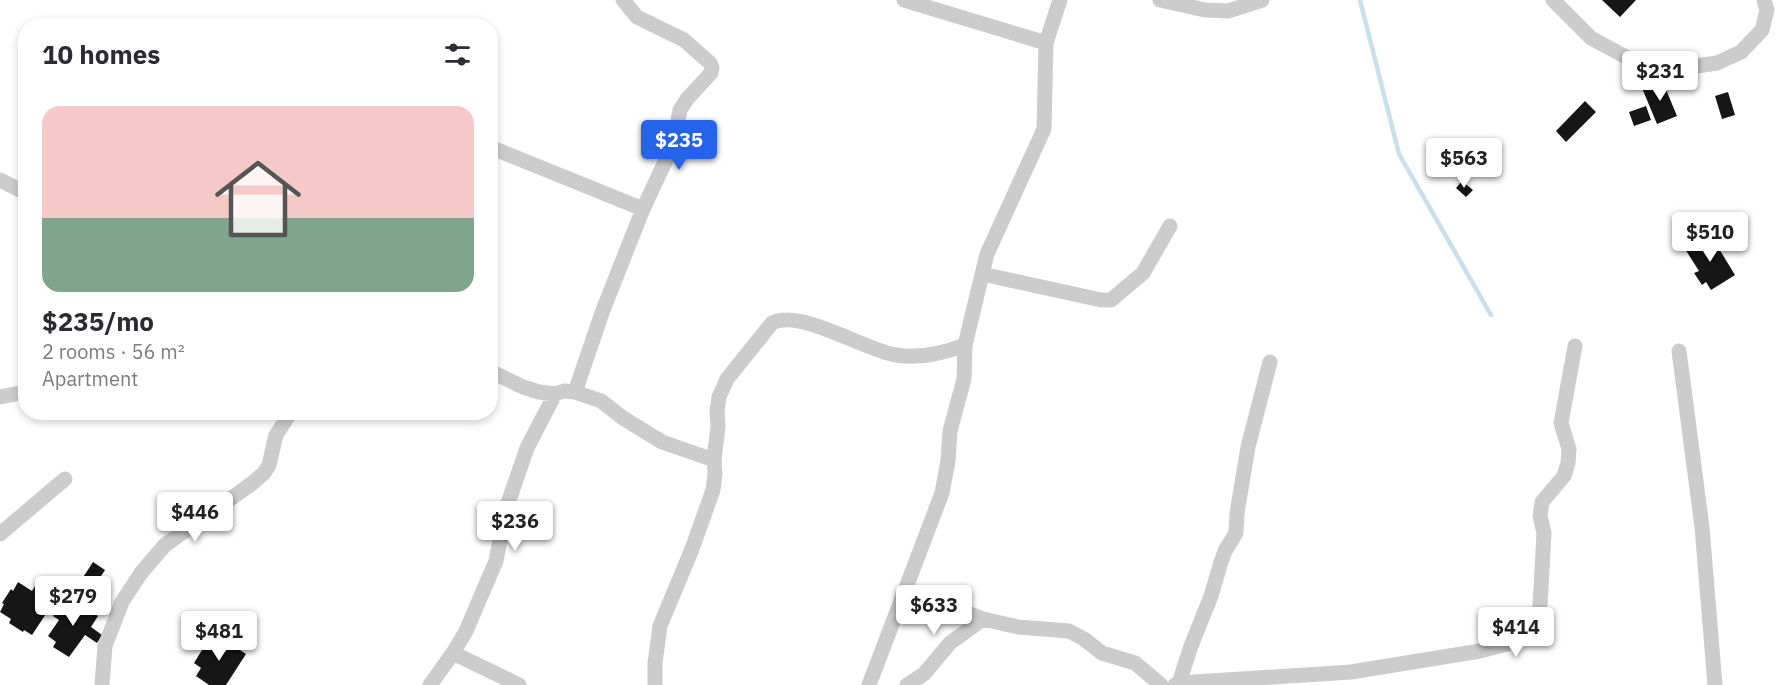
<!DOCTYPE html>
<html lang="en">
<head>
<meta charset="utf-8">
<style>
	:root { --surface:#fff; --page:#f2f2f3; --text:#2b2b33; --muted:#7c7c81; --accent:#2563eb }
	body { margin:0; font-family:"IBM Plex Sans",sans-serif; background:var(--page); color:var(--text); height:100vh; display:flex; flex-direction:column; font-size:22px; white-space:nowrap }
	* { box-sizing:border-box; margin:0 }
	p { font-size:20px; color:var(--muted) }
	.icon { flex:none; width:33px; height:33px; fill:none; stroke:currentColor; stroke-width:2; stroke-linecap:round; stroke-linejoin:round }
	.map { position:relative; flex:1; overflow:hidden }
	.panel { position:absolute; left:18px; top:18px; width:480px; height:402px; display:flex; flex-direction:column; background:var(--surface); border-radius:24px; box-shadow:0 3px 9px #0003 }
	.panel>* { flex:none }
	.price { position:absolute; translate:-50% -51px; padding:0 14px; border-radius:6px; background:#fff; color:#222; font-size:20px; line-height:39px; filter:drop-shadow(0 2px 3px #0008) }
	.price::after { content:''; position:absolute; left:50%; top:36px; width:18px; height:14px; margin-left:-9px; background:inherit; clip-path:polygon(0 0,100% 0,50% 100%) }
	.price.on { background:var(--accent); color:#fff }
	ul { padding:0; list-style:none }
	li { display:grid; align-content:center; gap:12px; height:318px; padding:0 24px }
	li span { display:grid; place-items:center; height:186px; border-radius:18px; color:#555 }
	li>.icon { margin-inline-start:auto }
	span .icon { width:108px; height:108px; fill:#fffc; stroke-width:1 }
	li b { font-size:26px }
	h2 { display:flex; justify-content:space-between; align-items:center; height:72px; padding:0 24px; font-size:26px }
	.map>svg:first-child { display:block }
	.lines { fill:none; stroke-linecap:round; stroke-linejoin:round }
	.stream { stroke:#c9dfeb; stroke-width:4.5 }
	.building { fill:#161616 }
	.street { stroke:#ccc; stroke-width:15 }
</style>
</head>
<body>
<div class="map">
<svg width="1781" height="685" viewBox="0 0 1781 685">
	<rect width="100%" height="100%" fill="#fff"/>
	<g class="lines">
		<!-- stream -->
		<path class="stream" d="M1360,0L1399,154L1491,315"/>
	</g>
	<!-- building -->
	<path class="building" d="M1602,0H1636L1620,17Z
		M1662,80L1677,116L1657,124L1642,88Z
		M1728,92L1735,115L1722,119L1715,96Z
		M1585,101L1596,112L1566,142L1556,131Z
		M1646,106L1651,120L1634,126L1629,112Z
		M1462,181L1473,190L1466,197L1456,188Z
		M1710,234L1735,275L1711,290L1706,282L1702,285L1694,273L1699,271L1685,249Z
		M93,562L105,570L90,593L78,585Z
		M18,582L32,591L37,583L57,597L32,635L24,630L23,632L9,623L11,619L0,612L4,604L2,603L11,589L13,591Z
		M66,596L98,616L91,627L102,635L97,643L85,635L69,657L53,647L56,642L48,636L59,620L53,616Z
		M219,636L246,654L226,685H209L196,676L201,668L194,663L207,642L213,645Z"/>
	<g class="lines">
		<!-- street -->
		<path class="street" d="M904,0L1046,43
			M1160,0L1205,10L1228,11L1262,0
			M1553,0L1591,38L1628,58L1683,68L1717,63L1741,52L1762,30L1767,10L1764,0
			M490,147L643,209
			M0,180L26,193
			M982,274L1101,300H1111L1143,273L1170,226
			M1679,351L1702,527L1715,685
			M490,371L523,387L539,392L555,394L564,391L575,392L601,401L623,418L662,442L714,460
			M575,392L603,310L643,209L673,145L680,110L687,99L711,73L712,68L710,63L684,40L637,17L623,0
			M0,397L26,392
			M0,534L65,479
			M903,593L931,599L983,619L1018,627L1069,631L1084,639L1102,653L1135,663L1161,685
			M453,653L519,685
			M1179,683L1191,646L1211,596L1221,562L1225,551L1236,533L1237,513L1248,447L1270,362
			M102,685L105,646L122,602L141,573L165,545L250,485L264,473L269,465L276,435L291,412
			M430,685L453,653L466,631L496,561L506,509L527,448L555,394
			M655,685V663L660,626L692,549L713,490L715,474L714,460L718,426L717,411L719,397L727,379L772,323C800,308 866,351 896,355C919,359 944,353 965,345L987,254L1044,129L1046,43L1060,0
			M869,685L942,493L948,461L950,431L964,379L965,345
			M907,685L924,674L950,643L983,619
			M1175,685L1179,683L1351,672L1480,651L1507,644L1528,636L1537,622L1540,606L1544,533L1540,516L1542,502L1564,476L1568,463L1569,449L1561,423L1575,346"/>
	</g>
</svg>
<b class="price" style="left:1660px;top:102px">$231</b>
<b class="price on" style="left:679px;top:171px">$235</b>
<b class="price" style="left:1464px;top:189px">$563</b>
<b class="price" style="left:1710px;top:263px">$510</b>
<b class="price" style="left:195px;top:543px">$446</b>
<b class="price" style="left:515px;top:552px">$236</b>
<b class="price" style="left:73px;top:627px">$279</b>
<b class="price" style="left:934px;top:636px">$633</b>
<b class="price" style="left:1516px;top:658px">$414</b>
<b class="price" style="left:219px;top:662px">$481</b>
<section class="panel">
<h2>10 homes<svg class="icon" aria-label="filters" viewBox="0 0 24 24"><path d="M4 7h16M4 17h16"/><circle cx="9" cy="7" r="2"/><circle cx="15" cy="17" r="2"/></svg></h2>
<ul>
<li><span style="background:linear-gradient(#f6c9c9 60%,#7fa58c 0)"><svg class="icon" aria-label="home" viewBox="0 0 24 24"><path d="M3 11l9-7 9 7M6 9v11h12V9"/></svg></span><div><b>$235/mo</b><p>2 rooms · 56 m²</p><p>Apartment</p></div></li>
</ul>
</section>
</div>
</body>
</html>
